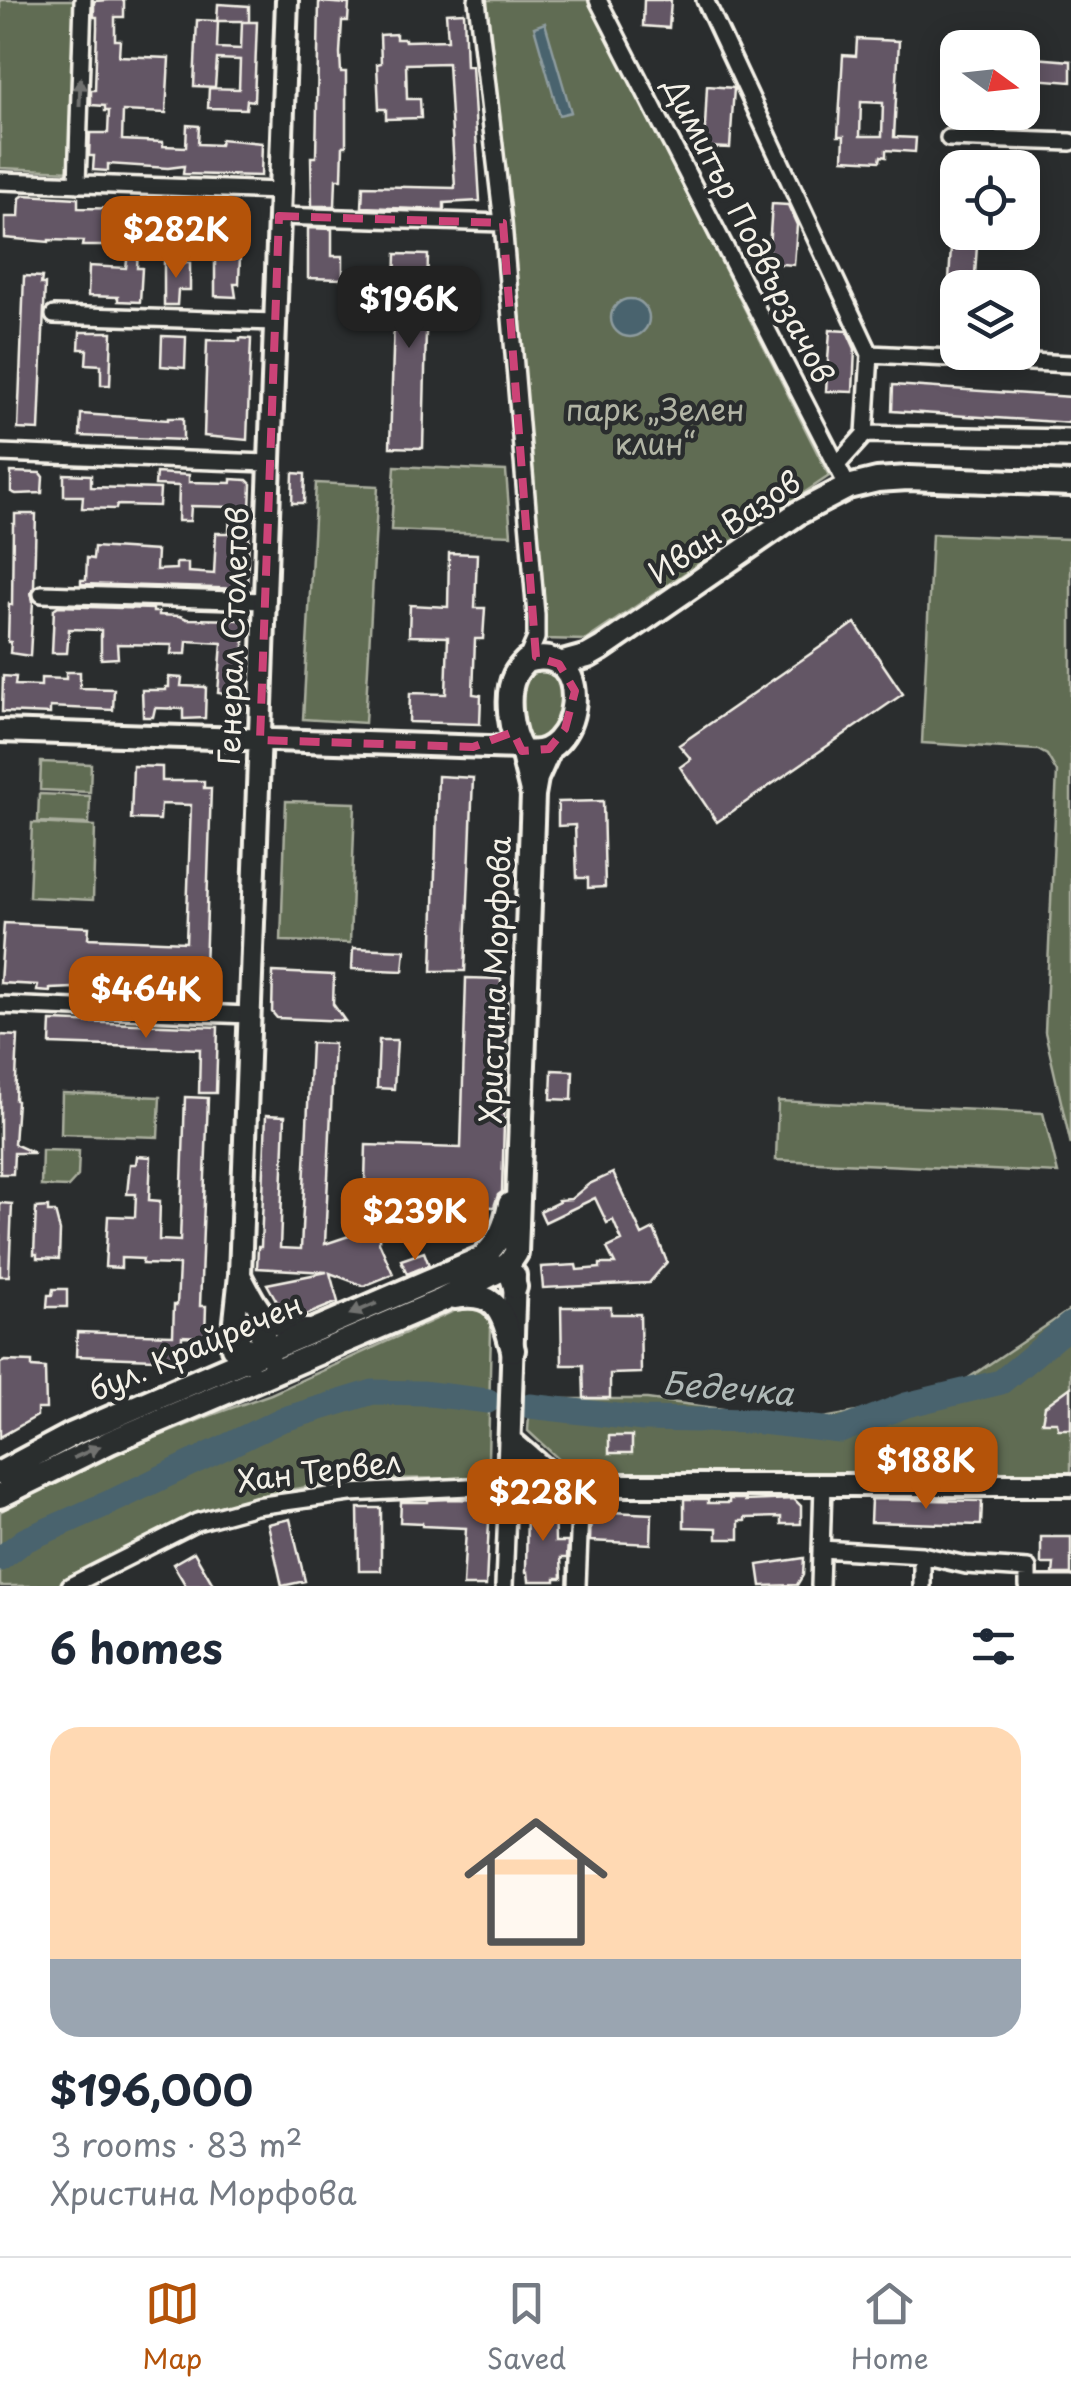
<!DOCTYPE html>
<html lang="en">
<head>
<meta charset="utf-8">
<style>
	:root { --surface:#fff; --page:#f6f6f7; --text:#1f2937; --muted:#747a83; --line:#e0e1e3; --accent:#b45309 }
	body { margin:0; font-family:"Playpen Sans",sans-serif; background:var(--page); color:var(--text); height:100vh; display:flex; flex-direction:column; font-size:38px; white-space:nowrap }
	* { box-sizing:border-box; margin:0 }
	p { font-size:32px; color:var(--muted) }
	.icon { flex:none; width:55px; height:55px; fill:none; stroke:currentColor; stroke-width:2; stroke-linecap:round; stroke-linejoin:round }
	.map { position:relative; height:1586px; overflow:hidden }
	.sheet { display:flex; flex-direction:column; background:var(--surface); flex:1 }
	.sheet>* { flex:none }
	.needle { width:65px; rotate:105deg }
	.controls { position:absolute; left:940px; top:30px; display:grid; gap:20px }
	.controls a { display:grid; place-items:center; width:100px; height:100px; border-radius:20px; background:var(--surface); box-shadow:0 5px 25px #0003; font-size:50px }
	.price { position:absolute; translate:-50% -85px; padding:0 22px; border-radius:20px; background:var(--accent); color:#fff; font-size:32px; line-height:65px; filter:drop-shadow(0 2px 5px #0008) }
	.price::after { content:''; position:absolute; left:50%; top:60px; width:30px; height:22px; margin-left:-15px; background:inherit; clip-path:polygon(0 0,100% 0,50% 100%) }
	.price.selected { background:#222; color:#fff }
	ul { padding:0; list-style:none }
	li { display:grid; align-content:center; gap:20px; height:530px; padding:0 50px }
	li+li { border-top:2px solid var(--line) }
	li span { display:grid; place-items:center; height:310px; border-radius:30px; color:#555 }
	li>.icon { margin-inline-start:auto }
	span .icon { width:180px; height:180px; fill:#fffc; stroke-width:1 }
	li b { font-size:42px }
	h2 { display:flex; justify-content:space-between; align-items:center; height:120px; padding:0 50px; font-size:42px }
	.dock { display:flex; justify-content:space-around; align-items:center; height:140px; border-top:2px solid var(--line); background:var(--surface); font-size:28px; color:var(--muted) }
	.dock a { display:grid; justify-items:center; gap:5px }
	.dock .selected { color:var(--accent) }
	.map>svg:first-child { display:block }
	.green { fill:#616c53; stroke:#aaae9e; stroke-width:2.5 }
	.water { fill:#4a646e; stroke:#8e9c9f; stroke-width:2.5 }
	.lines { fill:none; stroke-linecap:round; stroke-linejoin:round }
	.river { stroke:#4a646e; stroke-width:25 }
	.building { fill:#645765; stroke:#f4f1e8; stroke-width:2.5; fill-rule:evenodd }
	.minor-casing { stroke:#f4f1e8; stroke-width:22 }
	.tertiary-casing { stroke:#f4f1e8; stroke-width:28 }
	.secondary-casing { stroke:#f4f1e8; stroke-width:30 }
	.minor { stroke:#2a2d2e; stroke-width:15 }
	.tertiary { stroke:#2a2d2e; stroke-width:20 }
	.secondary { stroke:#2a2d2e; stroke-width:22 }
	.oneway { fill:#71726f }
	.marked { fill:none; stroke:#cc4377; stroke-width:8; stroke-dasharray:20 12; stroke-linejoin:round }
	.labels { text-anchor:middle; stroke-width:9; stroke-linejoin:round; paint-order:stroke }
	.street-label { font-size:30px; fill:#f4f1e8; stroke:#2a2d2e }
	.park-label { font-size:30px; fill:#b2b5a5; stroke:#2a2d2e }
	.water-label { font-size:32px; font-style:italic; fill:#b0b9b7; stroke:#2a2d2e }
</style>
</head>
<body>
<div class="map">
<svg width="1071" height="1586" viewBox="0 0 1071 1586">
	<rect width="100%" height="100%" fill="#2a2d2e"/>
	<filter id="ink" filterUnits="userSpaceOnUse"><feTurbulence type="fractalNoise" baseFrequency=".01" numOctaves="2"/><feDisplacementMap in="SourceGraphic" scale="20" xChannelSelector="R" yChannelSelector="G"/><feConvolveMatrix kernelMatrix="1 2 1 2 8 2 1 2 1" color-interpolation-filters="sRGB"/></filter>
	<g filter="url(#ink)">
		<!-- green -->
		<path class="green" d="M0,0H79L72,171L0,168Z
			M479,0H589L829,476L586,640L544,639L537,605Z
			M395,466L506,471L511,535L391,530Z
			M316,483L378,486L365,723L303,719Z
			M932,534L1071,539V1145L1045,1032L1057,772L1047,755L1038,750L922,743Z
			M541,667L559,673L567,693L555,732L543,743L527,740C516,716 514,678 541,667Z
			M41,762L91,764L90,792L40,790Z
			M39,794L90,796L89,824L38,822Z
			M286,801L355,803L350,943L281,941Z
			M32,823L95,826L93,900L29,897Z
			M62,1093L160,1097L158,1137L61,1134Z
			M778,1101L1043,1113L1058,1173L776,1160Z
			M42,1150L79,1151L78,1176L68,1187L41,1186Z
			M470,1306C484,1309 489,1316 491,1329L488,1460L480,1473L472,1478L370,1479L331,1483L271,1493L200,1513L57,1586H0V1512L10,1506L115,1454L209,1416L271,1394L456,1310Z
			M1071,1309V1472L579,1475L567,1467L528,1431L530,1399H647L746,1412L818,1419L863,1411L961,1383Z"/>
		<!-- water -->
		<path class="water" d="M545,23L571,112L559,115L534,27Z
			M611 318a19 19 0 1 1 38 0a19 19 0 1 1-38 0Z"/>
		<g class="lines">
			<!-- river -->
			<path class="river" d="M530,1406L643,1419L752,1421L840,1431L906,1405L1001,1382L1071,1324
				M0,1559L25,1540L113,1501L281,1420L373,1392L422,1393L488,1401"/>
		</g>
		<!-- building -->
		<path class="building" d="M109,0H124V17H115V40H120L119,56L169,58L166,113L123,111L122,140L163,142V146L186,147L187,125L199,126L198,144L220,145L221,139L262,143L261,176L183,174L184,166L168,168L108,164V171L93,170L94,156H89L90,133H108L109,111H105V106L91,105V90H95L97,28V17H94V1Z
			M644,0H671L669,28L643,26Z
			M319,2L349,4L348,21H342L340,53L341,72H346V146H343L342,179H336L335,206H312L311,157H316Z
			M218,4L249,6V22H243H257L254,101L247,100L246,109L208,108L209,88L239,89L240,60L217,59L215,87L194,86L197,20L217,21ZM218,21H242L241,49L217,48Z
			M464,12L466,66H472L480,201L444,203V210L362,207L363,186L455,188L448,63L406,64L407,99H420L421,118L386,119V109H379L377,64L381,63L380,35L396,34V39H405V41L448,40L446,13Z
			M857,39L899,41L894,137L916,138L915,152L886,150V157L881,156L880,161L843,159L844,136H838L843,55L856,56ZM861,102L883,103L882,136H860Z
			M1022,57L1071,61V82L1034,79L1031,129H1022Z
			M707,86L734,88L730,148L704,147Z
			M24,195L78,198V208L131,209L130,238L132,228L139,229L137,268H142L140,302L118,301V297L88,296L89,266L126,268L129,246H82L83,241L49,240V242L5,238V217H19L20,198Z
			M772,204L788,205L797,225L794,265L768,263Z
			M152,210L173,211L172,238L150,237Z
			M223,215H238V225L241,226L239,284H234L236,297L215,296V239H217V225H223Z
			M308,228L332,229V256H343V279L308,278Z
			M952,232H978L974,288H958V344L945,343Z
			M396,254L428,255L423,448L390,447Z
			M164,262L190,263V290H178L177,305H164Z
			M24,276L42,277L41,284H45L39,430L18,429Z
			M830,330L847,331L855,349L853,392L826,391Z
			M80,332H112L110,385H101V365L86,364L87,349H79Z
			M162,336L186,337L185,368L161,366Z
			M240,338L251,339L247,440L204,436L207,340L240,341Z
			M893,385L1071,397V423L892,411Z
			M81,414L168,420V418H183V440L80,436Z
			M11,472L40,473L43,477L42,493L16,494L11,492Z
			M156,473L189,475V482L231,483V479L247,480L251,484L247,589L81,584V580H86L87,558L93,559L94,547L157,551L156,570L176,569V563H188V572L214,574L216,533H229L230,507L191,506L190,521H178L179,486L155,485Z
			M293,473L305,474L304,503H292Z
			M64,474L91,475V487L160,489L159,506L117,505L116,509L82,508L83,496H64Z
			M15,514H36L34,587L31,593L33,601L30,656L10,653L11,642H8L9,604L12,605L13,524H15Z
			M449,553L477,554L475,608H485L483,639H475L473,694L481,695L480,724L409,722L410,693L446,694L448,637L409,636L410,605L448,607Z
			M58,606L153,609V612H159V615L180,616L187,619L245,620L241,720L225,719L226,694L218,693L222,643L187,641L186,654H171L172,645L117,644L118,658L101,659V630L69,629L67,653H52L54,609Z
			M855,623L903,694L717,822L680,767L691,759L679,745Z
			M66,672H80V688L114,689L113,710L50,707V714L2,712L3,676L16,677L15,685L41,686V678L66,679Z
			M169,677L182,678L181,686L206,687L205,718L183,719V709L155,708L153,717H143L142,690H166V687H169Z
			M133,766L162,767V781H204V788H211L205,969L186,968V972L99,969V987L50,989V992L37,991L38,985L0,983L4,923L89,927L88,938L186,942L191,805L161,804L160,820L131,819Z
			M438,776L473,778L465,971H432Z
			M603,801L605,887L588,888V878H577L575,825L558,826V802Z
			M353,948L405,950L403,971L352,969Z
			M273,972L334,975L333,1004L345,1021L277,1018L272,1012Z
			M466,978L501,979V987H508L502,1192L498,1195L494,1207L437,1205L438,1184L365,1182L366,1145L461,1148Z
			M51,1021L218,1027L216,1093H199L200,1049L50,1044Z
			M0,1035L18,1036L15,1100L17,1101L14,1144L34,1153H14L13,1174H0Z
			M379,1040H397L394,1089L377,1088Z
			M311,1043L334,1044L325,1244L352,1235L354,1215L380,1216L379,1242L393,1274L364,1286L330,1273L338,1302L304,1316L279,1305L267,1284L327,1272L257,1268L258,1247H261L266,1115L285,1116L280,1248L301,1249Z
			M552,1070L573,1071L572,1100L551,1099Z
			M185,1097L208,1098L200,1306H206L205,1337L182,1336L181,1360L76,1356L77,1332L173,1335L174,1305H177L179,1265L142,1264L143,1259L121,1258V1268L105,1267L108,1216L135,1217L136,1194H127L130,1164H136L137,1156L151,1157L149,1200L160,1201L159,1240L180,1241Z
			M613,1173L642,1235L654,1229L667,1262L649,1283L543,1288L541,1267L576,1265L577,1270L600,1268V1264H615L607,1248L622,1241L613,1220L607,1223L595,1198L545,1222L540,1211L559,1202L558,1200L571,1199L589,1184Z
			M0,1203L12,1204L9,1276H0Z
			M48,1207V1212H55L60,1231L59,1259L37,1258V1254H34L36,1208Z
			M424,1252L429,1265L407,1274L401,1260Z
			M53,1289H67V1307H47L48,1295H52Z
			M561,1307H611V1314H640L641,1373L610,1374V1398H584L583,1365H562Z
			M5,1361L32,1362V1367L45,1368L46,1409H37V1416L0,1437V1363Z
			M1071,1387V1429H1058L1057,1422H1042L1045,1406Z
			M979,1432H993L992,1454L967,1453L968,1438H979Z
			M609,1436H632V1453H609Z
			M913,1445L940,1446L939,1468L913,1467Z
			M450,1499L490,1500L486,1586H463L466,1528L422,1526V1523L400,1522L401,1502H428V1500Z
			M684,1499H708V1503H729V1499H745V1501L794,1499L801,1506V1524H781V1517L745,1518V1521H739V1539H717V1528L684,1527Z
			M871,1499L982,1501L981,1525L870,1522Z
			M554,1502L555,1542H568L567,1558H561L562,1578H555V1581H529L528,1572H526L527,1503Z
			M358,1508H381V1571H359Z
			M591,1511L652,1514L651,1544L590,1541Z
			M290,1519L305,1581L282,1586L268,1524Z
			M1041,1537H1071V1574H1053L1054,1564H1041Z
			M194,1552L214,1586H186L173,1564Z
			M804,1558L803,1575L797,1585L761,1586L758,1565Z"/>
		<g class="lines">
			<defs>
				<path id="minor" d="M477,0L503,223L536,615V638L526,661
					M598,0L848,487
					M705,0L870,354L1071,364
					M949,138L1071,142
					M0,181L280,191
					M77,184L83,0
					M279,216L503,223
					M54,315L275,322
					M865,434L1071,438
					M0,453L270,463
					M837,465L865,434L870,354
					M42,594L265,601
					M0,1005L249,1015
					M821,1549L922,1555L966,1565L1028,1569V1586
					M1028,1585H1071
					M70,1586L197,1522L256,1506L350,1493L508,1485L504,1586
					M577,1586L581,1486
					M820,1586L823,1484
					M922,1586V1555"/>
				<path id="tertiary" d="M0,731L519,748
					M240,1275C259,1311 267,1332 312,1330
					M515,1275L508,1485H1071
					M232,1348L240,1275L287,0
					M509,1439L564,1486"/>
				<path id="secondary" d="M559,664L588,656L602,648L798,513L848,487L877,480L908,478L1071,484
					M522,751C581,768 599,639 526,661C523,664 517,671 515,675C505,695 510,733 522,751L532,792
					M489,1264L511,1274L515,1287
					M455,1297C499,1289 503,1316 513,1350
					M235,1332C241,1352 248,1354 269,1353
					M249,1360L260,1345L267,1319
					M0,1473L73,1434L482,1258C499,1243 506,1225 510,1204
					M0,1496L110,1442L442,1300L502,1269L510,1262L516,1253L533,795L536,778L549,749"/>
			</defs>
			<!-- minor casing -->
			<use href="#minor" class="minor-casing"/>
			<!-- tertiary casing -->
			<use href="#tertiary" class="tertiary-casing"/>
			<!-- secondary casing -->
			<use href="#secondary" class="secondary-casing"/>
			<!-- minor -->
			<use href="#minor" class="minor"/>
			<!-- tertiary -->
			<use href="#tertiary" class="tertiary"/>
			<!-- secondary -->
			<use href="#secondary" class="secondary"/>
		</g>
		<!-- one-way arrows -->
		<defs><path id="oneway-solid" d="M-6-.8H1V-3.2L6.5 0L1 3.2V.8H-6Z" transform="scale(2.5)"/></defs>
		<g class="oneway">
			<use href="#oneway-solid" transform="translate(80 92) rotate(-88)"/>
			<use href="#oneway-solid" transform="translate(363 1309) rotate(157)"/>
			<use href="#oneway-solid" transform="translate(87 1452) rotate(-24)"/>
		</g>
	</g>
	<!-- marked area -->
	<path class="marked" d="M279,216L503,223L536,657L559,664L575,691L565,729L549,749L522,751L513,732L473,747L260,740Z"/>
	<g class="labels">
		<!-- street labels -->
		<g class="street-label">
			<text transform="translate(748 231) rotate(63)" y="10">Димитър Подвързачов</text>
			<text transform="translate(725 528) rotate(-34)" y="10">Иван Вазов</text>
			<text transform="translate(234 636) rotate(-88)" y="10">Генерал Столетов</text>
			<text transform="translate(496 980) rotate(-88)" y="10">Христина Морфова</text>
			<text transform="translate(196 1348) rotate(-23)" y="10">бул. Крайречен</text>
			<text transform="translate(319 1472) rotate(-7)" y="10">Хан Тервел</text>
		</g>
		<!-- park labels -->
		<g class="park-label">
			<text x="655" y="421">парк „Зелен<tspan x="655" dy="34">клин“</tspan></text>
		</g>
		<!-- water labels -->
		<g class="water-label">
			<text transform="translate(728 1389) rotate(5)" y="11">Бедечка</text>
		</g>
	</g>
</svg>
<div class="controls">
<a><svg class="needle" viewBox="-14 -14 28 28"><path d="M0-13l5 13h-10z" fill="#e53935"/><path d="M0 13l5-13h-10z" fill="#747a83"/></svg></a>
<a><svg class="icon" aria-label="locate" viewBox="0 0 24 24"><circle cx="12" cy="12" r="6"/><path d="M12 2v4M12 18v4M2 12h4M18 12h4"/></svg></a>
<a><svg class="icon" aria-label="layers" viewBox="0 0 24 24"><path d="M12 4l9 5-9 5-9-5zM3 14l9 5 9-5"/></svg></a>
</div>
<b class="price" style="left:176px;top:281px">$282K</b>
<b class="price selected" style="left:409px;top:351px">$196K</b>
<b class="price" style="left:146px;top:1041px">$464K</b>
<b class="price" style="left:415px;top:1263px">$239K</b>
<b class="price" style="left:926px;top:1512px">$188K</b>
<b class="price" style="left:543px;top:1544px">$228K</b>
</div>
<section class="sheet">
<h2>6 homes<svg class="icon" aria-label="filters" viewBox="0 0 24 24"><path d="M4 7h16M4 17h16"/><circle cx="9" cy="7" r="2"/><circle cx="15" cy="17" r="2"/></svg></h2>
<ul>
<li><span style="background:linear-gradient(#ffd9b3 75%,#9aa5b1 0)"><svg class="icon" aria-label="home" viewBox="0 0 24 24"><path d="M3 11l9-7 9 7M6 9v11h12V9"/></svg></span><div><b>$196,000</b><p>3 rooms · 83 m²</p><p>Христина Морфова</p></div></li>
</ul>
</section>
<nav class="dock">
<a class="selected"><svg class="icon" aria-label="map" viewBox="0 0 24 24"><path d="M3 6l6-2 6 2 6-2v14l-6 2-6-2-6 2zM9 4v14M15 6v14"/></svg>Map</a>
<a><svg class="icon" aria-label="saved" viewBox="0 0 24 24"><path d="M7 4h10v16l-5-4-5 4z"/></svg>Saved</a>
<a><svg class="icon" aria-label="home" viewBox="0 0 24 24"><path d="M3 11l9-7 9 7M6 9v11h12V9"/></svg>Home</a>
</nav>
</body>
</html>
